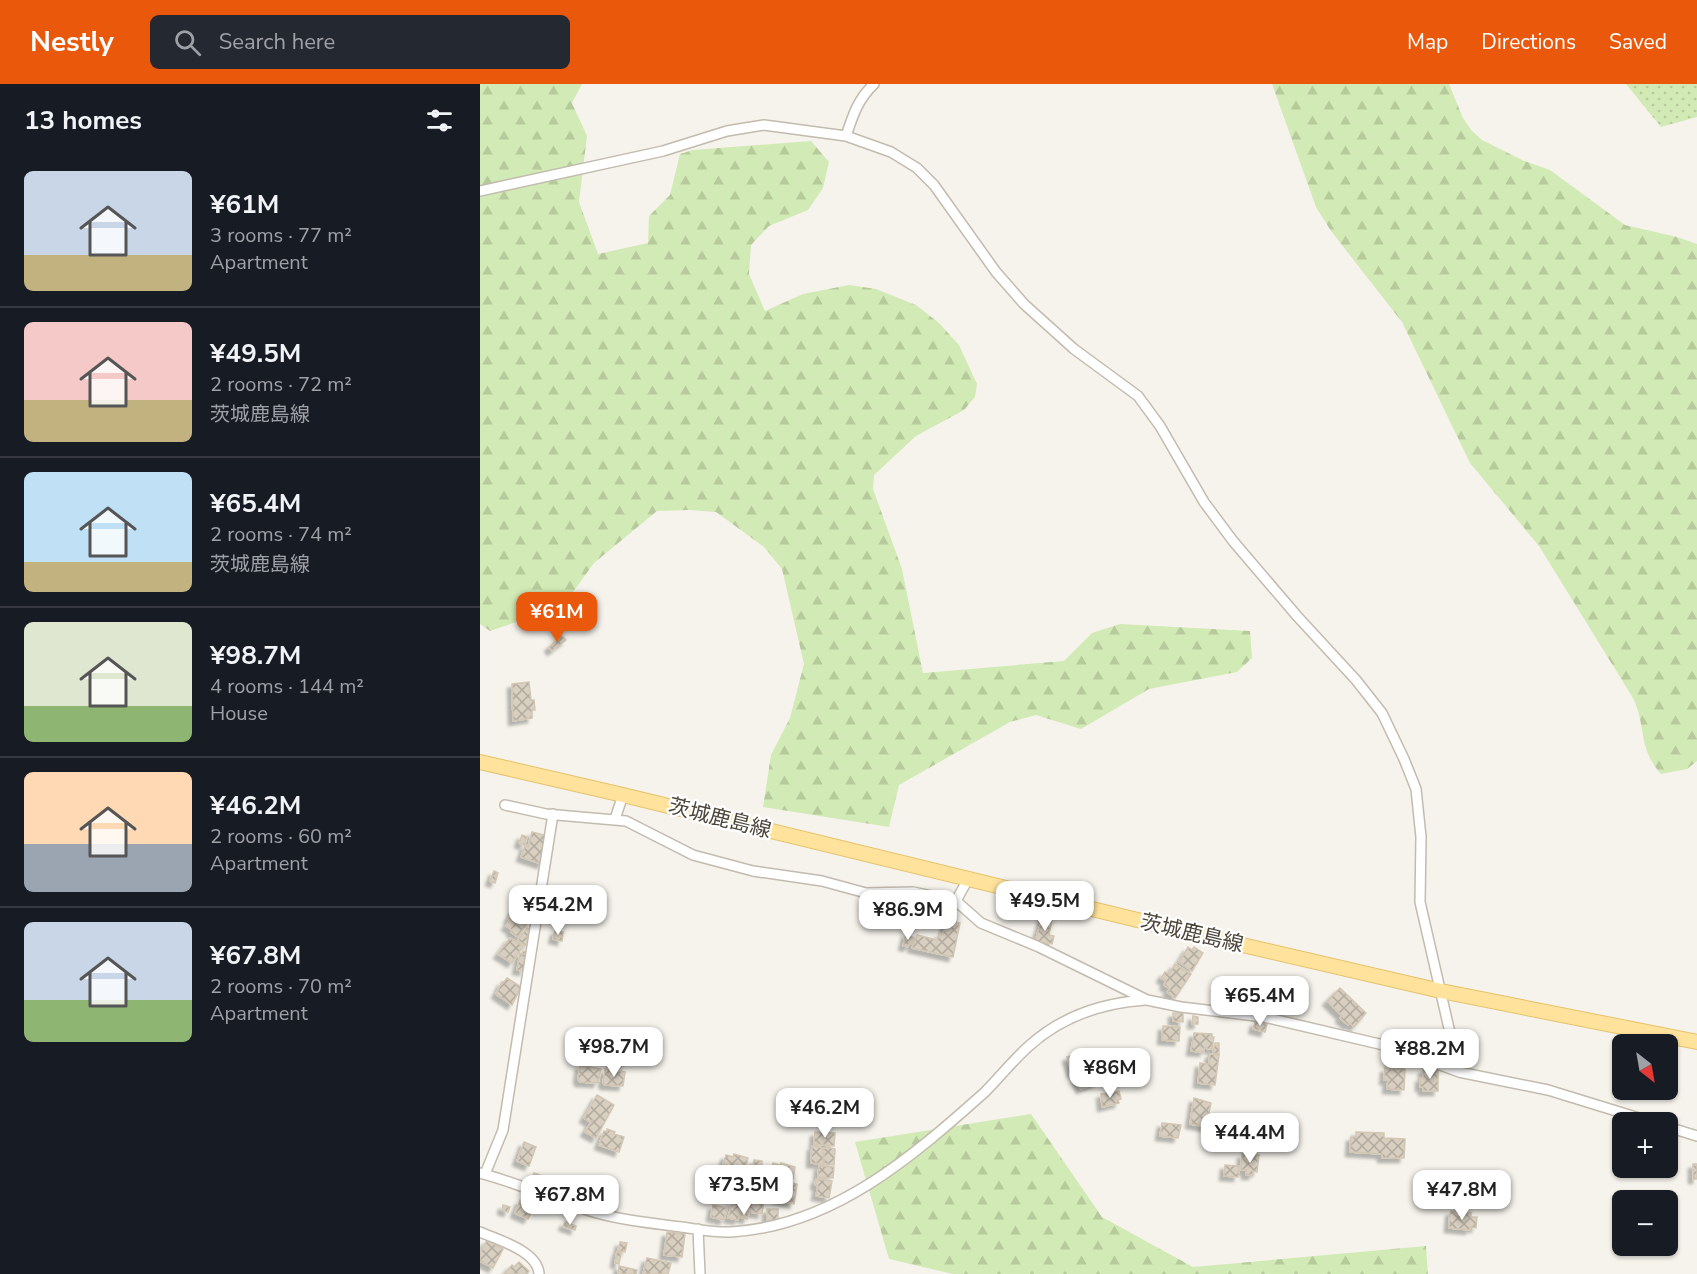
<!DOCTYPE html>
<html lang="en">
<head>
<meta charset="utf-8">
<style>
	:root { --surface:#171b24; --page:#242831; --text:#f1f3f6; --muted:#9ea1a6; --line:#363941; --accent:#ea580c }
	body { margin:0; font-family:"Nunito Sans","Noto Sans JP",sans-serif; background:var(--page); color:var(--text); height:100vh; display:flex; flex-direction:column; font-size:22px; white-space:nowrap }
	* { box-sizing:border-box; margin:0 }
	p { font-size:20px; color:var(--muted) }
	.icon { flex:none; width:33px; height:33px; fill:none; stroke:currentColor; stroke-width:2; stroke-linecap:round; stroke-linejoin:round }
	.map { position:relative; flex:1; overflow:hidden }
	.sheet { display:flex; flex-direction:column; background:var(--surface); width:480px }
	.sheet>* { flex:none }
	.needle { width:39px; rotate:149deg }
	.fabs { position:absolute; left:1132px; top:950px; display:grid; gap:12px }
	.fabs a { display:grid; place-items:center; width:66px; height:66px; border-radius:9px; background:var(--surface); box-shadow:0 2px 4px #0004; font-size:30px }
	.price { position:absolute; translate:-50% -51px; padding:0 14px; border-radius:12px; background:#fff; color:#222; font-size:20px; line-height:39px; filter:drop-shadow(0 2px 3px #0008) }
	.price::after { content:''; position:absolute; left:50%; top:36px; width:18px; height:14px; margin-left:-9px; background:inherit; clip-path:polygon(0 0,100% 0,50% 100%) }
	.price.on { background:var(--accent); color:#fff }
	ul { padding:0; list-style:none }
	li { display:flex; align-items:center; gap:18px; height:150px; padding:0 24px }
	li+li { border-top:2px solid var(--line) }
	li span { display:grid; place-items:center; flex:none; width:168px; height:120px; border-radius:9px; color:#555 }
	li>.icon { margin-inline-start:auto }
	span .icon { width:72px; height:72px; fill:#fffc; stroke-width:1 }
	li b { font-size:26px }
	h2 { display:flex; justify-content:space-between; align-items:center; height:72px; padding:0 24px; font-size:26px }
	header { display:flex; align-items:center; gap:36px; box-sizing:border-box; height:84px; padding:0 30px; background:var(--accent); color:#fff }
	header strong { font-size:28px }
	nav { display:flex; gap:33px; margin-inline-start:auto; font-size:21px }
	.search { width:420px; height:54px; background:var(--page); display:flex; align-items:center; gap:15px; box-sizing:border-box; padding:0 21px; border-radius:9px; color:var(--muted); font-size:22px }
	main { display:flex; flex:1; min-height:0 }
	.map>svg:first-child { display:block }
	.forest { fill:url(#forest-firs) }
	.park { fill:url(#park-dots) }
	.building { fill:url(#building-cross-hatch); stroke:#d3c7b4; stroke-width:1.5; filter:url(#shadow) }
	.lines { fill:none; stroke-linecap:round; stroke-linejoin:round }
	.minor-casing { stroke:#c2bbae; stroke-width:12 }
	.primary-casing { stroke:#e6c16a; stroke-width:16 }
	.minor { stroke:#fff; stroke-width:9 }
	.primary { stroke:#ffe39c; stroke-width:14 }
	.labels { text-anchor:middle; stroke-width:4.5; stroke-linejoin:round; paint-order:stroke }
	.street-label { font-size:21px; fill:#4b4439; stroke:#fff }
</style>
</head>
<body>
<header>
<strong>Nestly</strong>
<div class="search"><svg class="icon" aria-label="search" viewBox="0 0 24 24"><circle cx="10" cy="10" r="6"/><path d="M15 15l6 6"/></svg>Search here</div>
<nav><a>Map</a><a>Directions</a><a>Saved</a></nav>
</header>
<main>
<section class="sheet">
<h2>13 homes<svg class="icon" aria-label="filters" viewBox="0 0 24 24"><path d="M4 7h16M4 17h16"/><circle cx="9" cy="7" r="2"/><circle cx="15" cy="17" r="2"/></svg></h2>
<ul>
<li><span style="background:linear-gradient(#c9d6e8 70%,#c2b280 0)"><svg class="icon" aria-label="home" viewBox="0 0 24 24"><path d="M3 11l9-7 9 7M6 9v11h12V9"/></svg></span><div><b>¥61M</b><p>3 rooms · 77 m²</p><p>Apartment</p></div></li>
<li><span style="background:linear-gradient(#f6c9c9 65%,#c2b280 0)"><svg class="icon" aria-label="home" viewBox="0 0 24 24"><path d="M3 11l9-7 9 7M6 9v11h12V9"/></svg></span><div><b>¥49.5M</b><p>2 rooms · 72 m²</p><p>茨城鹿島線</p></div></li>
<li><span style="background:linear-gradient(#bfe0f5 75%,#c2b280 0)"><svg class="icon" aria-label="home" viewBox="0 0 24 24"><path d="M3 11l9-7 9 7M6 9v11h12V9"/></svg></span><div><b>¥65.4M</b><p>2 rooms · 74 m²</p><p>茨城鹿島線</p></div></li>
<li><span style="background:linear-gradient(#dfe7d0 70%,#8fb573 0)"><svg class="icon" aria-label="home" viewBox="0 0 24 24"><path d="M3 11l9-7 9 7M6 9v11h12V9"/></svg></span><div><b>¥98.7M</b><p>4 rooms · 144 m²</p><p>House</p></div></li>
<li><span style="background:linear-gradient(#ffd9b3 60%,#9aa5b1 0)"><svg class="icon" aria-label="home" viewBox="0 0 24 24"><path d="M3 11l9-7 9 7M6 9v11h12V9"/></svg></span><div><b>¥46.2M</b><p>2 rooms · 60 m²</p><p>Apartment</p></div></li>
<li><span style="background:linear-gradient(#c9d6e8 65%,#8fb573 0)"><svg class="icon" aria-label="home" viewBox="0 0 24 24"><path d="M3 11l9-7 9 7M6 9v11h12V9"/></svg></span><div><b>¥67.8M</b><p>2 rooms · 70 m²</p><p>Apartment</p></div></li>
</ul>
</section>
<div class="map">
<svg width="1217" height="1190" viewBox="0 0 1217 1190">
	<defs>
		<pattern id="forest-firs" width="22" height="20" patternUnits="userSpaceOnUse" patternTransform="scale(1.5)"><rect width="22" height="20" fill="#d2eab5"/><path d="M5 1l3.5 6h-7zM16 11l3.5 6h-7z" fill="#b6ca9c"/></pattern>
		<pattern id="park-dots" width="8" height="8" patternUnits="userSpaceOnUse" patternTransform="scale(1.5)"><rect width="8" height="8" fill="#d2eab5"/><path d="M2 2h.1M6 6h.1" fill="none" stroke="#b6ca9c" stroke-width="1.8" stroke-linecap="round"/></pattern>
		<pattern id="building-cross-hatch" width="8" height="8" patternUnits="userSpaceOnUse" patternTransform="scale(1.5)"><rect width="8" height="8" fill="#d8cfc1"/><path d="M0 0l8 8M0 8l8-8" fill="none" stroke="#b1aa9e"/></pattern>
		<filter id="shadow"><feDropShadow dx="-4.5" dy="4.5" stdDeviation="1.5" flood-color="#0004"/></filter>
	</defs>
	<rect width="100%" height="100%" fill="#f6f3ec"/>
	<!-- forest -->
	<path class="forest" d="M0,0H102L92,19L107,52L99,118L118,170L168,159L169,132L190,111L200,70L213,66L331,57L349,78L343,104L328,126L289,142L271,161L269,190L285,227L323,210L369,201L396,205L436,221L459,239L479,261L497,300L495,313L484,326L436,352L394,391L393,405L422,485L443,589L584,577L612,549L640,540L770,547L772,574L757,588L669,605L601,645L556,631L530,638L419,701L409,743L283,723L291,671L310,634L324,580L302,485L284,463L236,428L209,426L177,427L114,479L83,522L10,547L0,540Z
		M792,0H969L983,34L991,46L1002,56L1042,76L1070,86L1145,141L1197,153L1217,160V677L1207,685L1181,690C1157,663 1167,643 1153,614L1059,462L990,379L922,238L851,147L836,123Z
		M551,1030L622,1133L713,1183L946,1162L948,1190H473L409,1175L375,1058Z"/>
	<!-- park -->
	<path class="park" d="M1146,0H1217V33L1181,43Z"/>
	<!-- building -->
	<path class="building" d="M82,552L86,556L72,567L69,563Z
		M49,598L51,616H54L55,626H52V634L33,637L32,600Z
		M52,748L68,752L61,772L64,773L62,780L41,773L45,762L48,763Z
		M42,751L47,753L44,761L39,759Z
		M14,787L18,789L15,799L10,797Z
		M37,821L53,831L38,853L31,848L32,846L26,842L30,836L28,835Z
		M563,833L572,835L569,851L574,852L572,860L567,858V860L555,857Z
		M466,836L480,839L473,873L432,864L437,851L457,856L459,850L463,851Z
		M47,844L52,847L47,853L50,855L46,862L38,856Z
		M75,847L83,848L82,857L73,855Z
		M426,850L434,854L432,860H429L428,863L423,862Z
		M30,854L43,862L32,879L18,870Z
		M708,863L712,866L714,863L723,869L712,887L699,878Z
		M43,867L48,868L44,887L37,886L40,869L42,870Z
		M695,880L711,890L695,914L687,908L690,905L684,901L686,897L681,894L685,888L689,890Z
		M27,894L41,903L32,921L16,910L22,898L23,899Z
		M798,899L810,907L795,931L782,922Z
		M860,904L886,929L874,943L870,939L868,941L860,934L862,932L847,917Z
		M693,929H703V938L693,937Z
		M713,932L718,933V940H712Z
		M775,938L787,940L785,948L773,945Z
		M683,942L700,943L699,957L682,956Z
		M714,949L732,950V953H734L732,965L724,964V968L711,967Z
		M735,959H739V970L733,969Z
		M134,967L146,968L144,982L132,981Z
		M601,969L603,976L610,974L618,998L601,1005L594,989H592L587,973Z
		M730,970L739,971L735,1001L718,999L720,979L729,980Z
		M911,972L924,975L923,982L910,979Z
		M100,981L121,985L118,999L100,998L98,995Z
		M905,984L925,985L924,1006L907,1005L908,996H904Z
		M125,985L145,988L143,1002L125,1001L123,999Z
		M943,985H958V1007H943V1003H940V994H943Z
		M639,1007L641,1015L638,1016L639,1019L622,1023L621,1010Z
		M117,1011L134,1021L116,1054L105,1048L112,1037L110,1038L104,1034Z
		M714,1014L731,1019L726,1043L710,1040Z
		M682,1039L701,1041L698,1054L680,1052Z
		M127,1045L135,1048L134,1050L144,1053L139,1068L119,1061L124,1047L127,1048Z
		M335,1048L355,1049L354,1062L334,1060Z
		M876,1048L904,1049V1054L925,1055L924,1074H902V1070L870,1068L871,1053H876Z
		M44,1058L56,1063L49,1082L37,1077Z
		M332,1062L343,1064V1080L331,1079Z
		M347,1063L355,1065L354,1081L344,1080V1064Z
		M254,1070L268,1074L266,1083L272,1084L271,1089L247,1083V1081L243,1080L246,1071L253,1073Z
		M762,1070L779,1071L777,1088L773,1087V1091H766V1086H761Z
		M274,1076L282,1077V1085L288,1086L282,1130L263,1127L264,1119H261L263,1108H266L268,1094L276,1095L277,1085L272,1084Z
		M293,1079L300,1081L301,1079L315,1083L313,1095L296,1092V1090L291,1089Z
		M1213,1080H1217V1095H1213Z
		M745,1081L759,1082L758,1093L744,1092Z
		M339,1082L354,1083L353,1094L338,1093Z
		M246,1083L266,1088L264,1095L246,1091Z
		M54,1089L76,1097L72,1109L48,1101Z
		M336,1095L352,1097L349,1114L336,1112L338,1102L335,1101Z
		M300,1096L317,1100L314,1120L297,1115Z
		M46,1114L56,1118L48,1135L35,1129L40,1116L45,1117Z
		M252,1118L262,1121L258,1136L248,1134Z
		M23,1121L30,1123L28,1128L22,1126Z
		M233,1121L247,1124L244,1136L231,1133Z
		M287,1125H298V1136H287Z
		M971,1127L991,1129V1133H997L996,1144L990,1143V1146L969,1144L970,1129Z
		M262,1128L269,1130L267,1135L260,1133Z
		M85,1138L96,1142L95,1146L83,1142Z
		M187,1148L205,1150L202,1173L184,1171Z
		M7,1156L23,1165L13,1184L0,1177V1169Z
		M140,1158L147,1159L145,1168L138,1167Z
		M137,1168L141,1169L139,1180L135,1179Z
		M167,1174L191,1179L188,1190H163Z
		M39,1178L49,1187L47,1190H24L32,1181L34,1183Z
		M139,1182L157,1186L156,1190H138Z"/>
	<g class="lines">
		<defs>
			<path id="minor" d="M366,52C373,31 378,15 394,0
				M0,107L183,67L247,47L284,41L366,52L411,68L437,84L454,101L516,188L544,220L594,265L658,312L680,342L724,418L753,457L817,532L876,596L902,629L924,675L936,705L941,753L940,818L979,988
				M25,721L66,730L146,737L213,771L273,787L342,797L386,809L433,808L476,817
				M135,735L143,711
				M488,795L476,817L501,839L559,863L667,916L701,923L784,933L912,963L979,988L1068,1006L1172,1038
				M1188,1043L1217,1052
				M0,1089C36,1098 71,1115 107,1126C138,1136 170,1139 201,1143C217,1145 235,1149 251,1148C353,1142 432,1073 505,1008C520,993 533,976 549,962C581,933 622,919 665,916
				M5,1090L23,1046L73,730
				M218,1145L220,1190
				M0,1148C18,1156 58,1167 59,1190"/>
			<path id="primary" d="M0,678L143,711L715,850L961,907L1217,958"/>
		</defs>
		<!-- minor casing -->
		<use href="#minor" class="minor-casing"/>
		<!-- primary casing -->
		<use href="#primary" class="primary-casing"/>
		<!-- minor -->
		<use href="#minor" class="minor"/>
		<!-- primary -->
		<use href="#primary" class="primary"/>
	</g>
	<g class="labels">
		<!-- street labels -->
		<g class="street-label">
			<text transform="translate(240 734) rotate(14)" y="7">茨城鹿島線</text>
			<text transform="translate(712 849) rotate(13)" y="7">茨城鹿島線</text>
		</g>
	</g>
</svg>
<div class="fabs">
<a><svg class="needle" viewBox="-14 -14 28 28"><path d="M0-13l5 13h-10z" fill="#e53935"/><path d="M0 13l5-13h-10z" fill="#9ea1a6"/></svg></a>
<a>+</a>
<a>−</a>
</div>
<b class="price on" style="left:77px;top:559px">¥61M</b>
<b class="price" style="left:565px;top:848px">¥49.5M</b>
<b class="price" style="left:78px;top:852px">¥54.2M</b>
<b class="price" style="left:428px;top:857px">¥86.9M</b>
<b class="price" style="left:780px;top:943px">¥65.4M</b>
<b class="price" style="left:134px;top:994px">¥98.7M</b>
<b class="price" style="left:950px;top:996px">¥88.2M</b>
<b class="price" style="left:630px;top:1015px">¥86M</b>
<b class="price" style="left:345px;top:1055px">¥46.2M</b>
<b class="price" style="left:770px;top:1080px">¥44.4M</b>
<b class="price" style="left:264px;top:1132px">¥73.5M</b>
<b class="price" style="left:982px;top:1137px">¥47.8M</b>
<b class="price" style="left:90px;top:1142px">¥67.8M</b>
</div>
</main>
</body>
</html>
